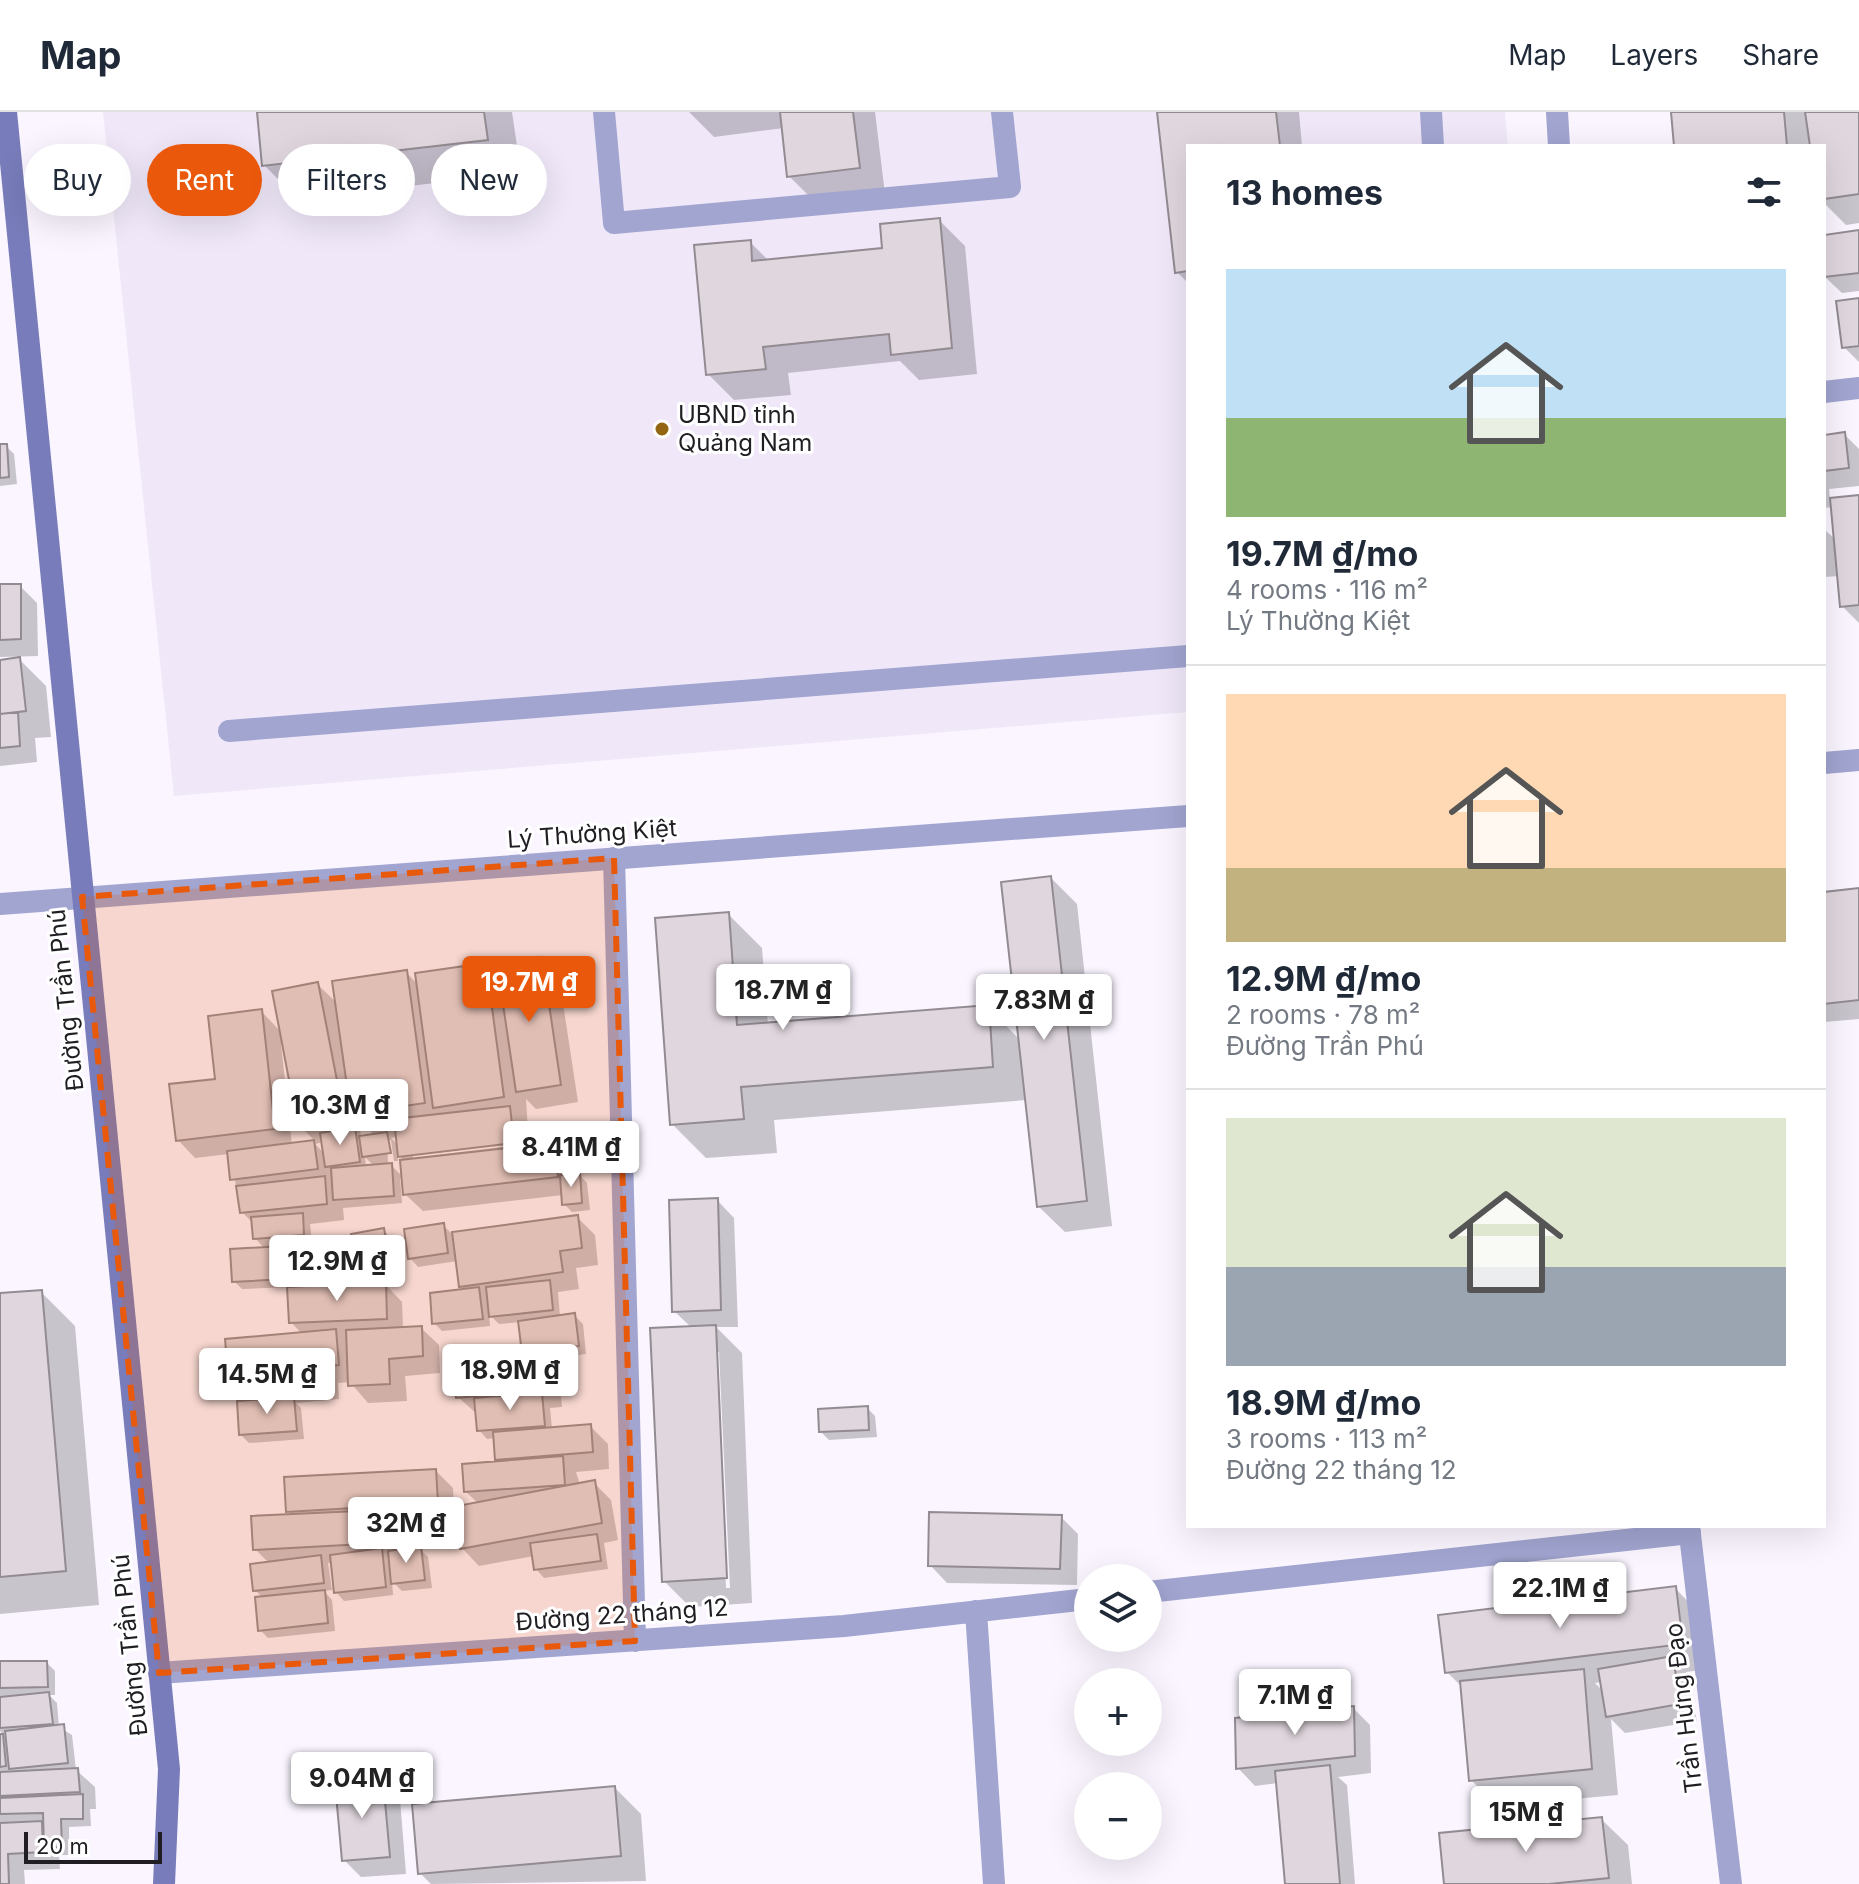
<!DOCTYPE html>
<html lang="en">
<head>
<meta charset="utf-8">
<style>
	:root { --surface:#fff; --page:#f6f6f7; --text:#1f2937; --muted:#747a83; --line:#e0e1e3; --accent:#ea580c }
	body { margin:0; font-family:Inter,sans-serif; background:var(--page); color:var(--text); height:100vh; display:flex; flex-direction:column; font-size:30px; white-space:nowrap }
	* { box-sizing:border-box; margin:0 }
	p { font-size:26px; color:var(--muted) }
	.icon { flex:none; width:44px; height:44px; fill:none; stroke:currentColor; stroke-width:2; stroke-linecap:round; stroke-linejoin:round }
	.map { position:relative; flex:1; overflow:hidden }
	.drawer { position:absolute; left:1186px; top:32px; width:640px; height:1384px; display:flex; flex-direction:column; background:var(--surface); border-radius:0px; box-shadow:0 8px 32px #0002 }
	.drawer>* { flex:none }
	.top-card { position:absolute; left:24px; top:32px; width:760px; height:72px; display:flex; gap:16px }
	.tools { position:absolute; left:1074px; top:1452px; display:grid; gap:16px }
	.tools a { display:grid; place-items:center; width:88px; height:88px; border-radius:50%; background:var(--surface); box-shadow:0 8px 32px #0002; font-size:40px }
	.scale { position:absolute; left:24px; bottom:20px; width:138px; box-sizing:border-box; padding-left:8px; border:4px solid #201e22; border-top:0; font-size:22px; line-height:28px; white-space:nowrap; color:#201e22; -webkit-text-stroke:6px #fff; paint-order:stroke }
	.price { position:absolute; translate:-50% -68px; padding:0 18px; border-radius:8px; background:#fff; color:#222; font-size:26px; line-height:52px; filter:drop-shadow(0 2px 4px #0008) }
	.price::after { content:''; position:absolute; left:50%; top:48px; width:24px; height:18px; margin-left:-12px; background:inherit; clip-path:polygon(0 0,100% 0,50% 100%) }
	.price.selected { background:var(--accent); color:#fff }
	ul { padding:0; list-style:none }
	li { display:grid; align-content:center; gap:16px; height:424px; padding:0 40px }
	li+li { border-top:2px solid var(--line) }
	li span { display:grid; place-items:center; height:248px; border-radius:0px; color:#555 }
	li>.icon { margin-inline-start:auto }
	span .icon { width:144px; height:144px; fill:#fffc; stroke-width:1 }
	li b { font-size:34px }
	h2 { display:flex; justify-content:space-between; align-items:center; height:96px; padding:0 40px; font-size:34px }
	.tag { padding:0 28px; border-radius:36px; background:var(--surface); box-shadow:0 8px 32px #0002; font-size:28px; line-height:72px }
	.tag.selected { background:var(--accent); color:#fff }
	header { display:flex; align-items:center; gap:48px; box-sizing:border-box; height:112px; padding:0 40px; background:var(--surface); border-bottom:2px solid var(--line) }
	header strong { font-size:38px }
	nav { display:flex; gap:44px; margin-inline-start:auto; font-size:28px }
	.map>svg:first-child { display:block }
	.built { fill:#f0e8f9 }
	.shadow { fill:#0003; fill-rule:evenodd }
	.building { fill:#e0d7de; stroke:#938b92; stroke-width:2 }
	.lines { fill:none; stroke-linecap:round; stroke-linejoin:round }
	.service { stroke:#a1a5d0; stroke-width:22 }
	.minor { stroke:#a1a5d0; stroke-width:22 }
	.tertiary { stroke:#a1a5d0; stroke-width:22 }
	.secondary { stroke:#787cba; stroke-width:22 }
	.marked { fill:#e8590c; fill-opacity:0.2; stroke:#e8590c; stroke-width:6; stroke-dasharray:16 10; stroke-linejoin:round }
	.poi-dot { fill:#946613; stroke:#fff; stroke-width:3 }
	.labels { text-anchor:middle; stroke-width:6; stroke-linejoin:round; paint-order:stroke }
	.poi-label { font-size:24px; fill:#201e22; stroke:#fff; text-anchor:start }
	.street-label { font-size:24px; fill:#201e22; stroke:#fff }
</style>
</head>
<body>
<header>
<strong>Map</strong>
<nav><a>Map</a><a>Layers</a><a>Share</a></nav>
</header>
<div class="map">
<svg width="1859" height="1772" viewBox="0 0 1859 1772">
	<rect width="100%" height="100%" fill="#faf5ff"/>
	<!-- built -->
	<path class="built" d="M103,0H1505L1508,34H1188V600L174,684Z"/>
	<!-- shadow -->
	<path class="shadow" d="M259,0H512L521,61L298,87L264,53Z
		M689,0H875L885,82L815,90L789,64L784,16L714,25Z
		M1159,0H1299L1302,34H1188V171L1177,160Z
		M1672,0H1859V111L1846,113L1824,91V34H1676Z
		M939,108L965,134L977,262L919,268L900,249L788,261L791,283L734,288L708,262L750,130L769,149L884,138Z
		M1859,120V179L1842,181L1824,164V125Z
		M1859,188V250L1844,235Z
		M1844,322L1859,337V374L1829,377L1830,388L1859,385V511L1842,494L1839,464L1824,465V417L1836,428L1833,395L1824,396V325Z
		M0,334H6L14,342L17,372L0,374Z
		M0,474H20L37,491L38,544L0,545Z
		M20,548L46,574L51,625L35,626L37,650L0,654V550Z
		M1051,766L1077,792L1112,1114L1065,1120L1038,1094L1027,988L774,1008L777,1041L706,1046L672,1012L728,802L762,836L768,913L988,895L1020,928Z
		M1859,778V907L1824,910V782Z
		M541,848L559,865L578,990L536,997L526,987L529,1036L554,1033L571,1050L573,1063H579L587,1071L590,1098L572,1100L564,1092L563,1083L423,1099L405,1082L404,1066H400L402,1091L343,1096L344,1108L310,1112L312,1131L298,1132L309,1143L311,1176L385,1172L402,1190L403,1217L421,1216L439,1233L440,1261L405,1264L407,1289L368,1291L350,1270L338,1271L339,1287L296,1291L301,1296L304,1327L249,1331L240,1322L251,1290L246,1278L230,1262L302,1222L291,1210L289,1175L242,1177L234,1169L265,1137L255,1126L254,1112L242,1100L229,1042L195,1046L178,1028L262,900L281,920L318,873L338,892L406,860L418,873L486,853L502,870ZM281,932H284L300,1014L316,1030L292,1033ZM358,1006L375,1024H361ZM398,1025L399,1034L391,1026ZM387,1028H391L394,1049H398L397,1041L405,1050L403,1065L388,1050ZM524,1028V1032L413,1046V1042ZM323,1030L325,1042L315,1032ZM365,1045L374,1054L366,1055Z
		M717,1088L734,1106L738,1215H716L742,1241L752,1491L690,1495L664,1469L692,1216L674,1199ZM715,1240H719L730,1476H726Z
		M577,1105L595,1123L598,1153L576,1156L579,1177L558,1180L560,1205L574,1203L583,1212L586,1242L543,1247L559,1263L562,1295L550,1296L552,1317L590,1314L608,1332L609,1357L576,1360L580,1373L594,1371L611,1388L618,1428L604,1431L608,1457L544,1466L536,1457L534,1444L479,1454L462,1436L456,1408L391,1411L397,1417L398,1439L420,1437L428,1445L432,1476L402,1479L392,1469L393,1483L344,1489L336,1480L333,1451H328L332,1478L324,1479L332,1488L335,1519L268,1526L260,1518L263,1486L255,1478L270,1452L255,1437L293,1404L288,1399L436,1359L453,1376L454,1397L479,1392L466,1380L497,1351L495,1326L487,1327L479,1318L477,1302L458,1285L530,1246L524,1240L520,1210L499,1212L489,1202L490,1214L442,1219L434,1211L466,1179L461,1174L457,1149L418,1155L410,1146L443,1113L452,1122Z
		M383,1118L392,1127L397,1160L367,1164L358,1156Z
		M41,1180L75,1214L99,1493L0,1502V1183Z
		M867,1296L875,1304L877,1325L829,1328L821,1320Z
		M1061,1405L1078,1422L1077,1473L947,1471L930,1453Z
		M1675,1476L1701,1503L1708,1557L1686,1560L1697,1609L1625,1621L1611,1607L1618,1683L1497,1694L1471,1668L1463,1576L1447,1560ZM1602,1570L1604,1580L1595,1571Z
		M0,1551H47L55,1559V1583H49L57,1591L59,1615L72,1623L76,1658L95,1675L96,1697H90L91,1714L69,1715V1743H59L60,1757L24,1758L25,1772H0V1624H5L0,1619Z
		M1353,1596L1370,1613L1371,1661L1338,1665L1347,1673L1355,1772H1287L1278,1671L1255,1674L1238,1656Z
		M383,1669L400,1687L406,1762L361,1765L344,1748Z
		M615,1676L641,1702L646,1769L431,1772L420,1761Z
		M1601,1707L1628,1733L1632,1772H1446Z"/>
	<!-- building -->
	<path class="building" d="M257,0H484L488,28L262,54Z
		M780,0H853L860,56L787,65Z
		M1157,0H1276L1280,34H1188V159L1175,161Z
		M1671,0H1784L1787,34H1674Z
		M1805,0H1859V82L1824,87V34H1810Z
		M940,106L952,236L891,243L889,222L763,235L766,257L706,263L694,133L751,128L752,149L882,136L880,112Z
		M1859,118V161L1824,165V123Z
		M1859,186V234L1842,236L1836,189Z
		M1845,320L1849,356L1824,359V323Z
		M0,332H7L9,365L0,366Z
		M1859,383V493L1840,495L1830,386Z
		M0,472H21V527L0,528Z
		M20,545L26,599L0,602V548Z
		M18,600L20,634L0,636V602Z
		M1051,764L1087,1089L1037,1095L1001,770Z
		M1859,776V888L1824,892V780Z
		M729,800L737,913L989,893L993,955L741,975L744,1007L670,1013L655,806Z
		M542,845L561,973L516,980L497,852Z
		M486,851L504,985L433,996L415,861Z
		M407,858L425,991L351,1002L332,869Z
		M318,870L344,1005L298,1015L272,879Z
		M262,897L275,1017L176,1029L169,972L215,967L208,904Z
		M510,994L514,1031L398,1045L394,1007Z
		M355,1015L360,1050L325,1055L320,1021Z
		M387,1020L391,1041L362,1045L359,1024Z
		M314,1028L318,1057L230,1068L227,1039Z
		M554,1031L558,1065L403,1083L400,1048Z
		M392,1051L394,1084L333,1088L331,1056Z
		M580,1060L582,1091L562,1093L560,1063Z
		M325,1064L327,1092L240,1101L236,1074Z
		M718,1086L721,1198L672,1200L669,1088Z
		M303,1101L304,1123L253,1127L251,1105Z
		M578,1103L582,1136L560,1139L563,1160L459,1175L452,1120Z
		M444,1111L448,1141L408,1147L404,1117Z
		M384,1116L390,1152L356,1157L351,1122Z
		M302,1133L303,1166L232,1170L230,1137Z
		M550,1168L553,1198L489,1205L486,1175Z
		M386,1170L387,1207L289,1211L287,1175Z
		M479,1175L483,1207L432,1212L430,1181Z
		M42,1178L66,1459L0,1465V1181Z
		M575,1201L579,1234L522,1241L518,1209Z
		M716,1213L727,1466L662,1470L650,1216Z
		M422,1214L423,1244L389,1247L390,1272L348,1274L346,1218Z
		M336,1217L339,1253L228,1263L225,1227Z
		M542,1243L545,1278L456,1286L453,1251Z
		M330,1257L332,1279L245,1287L243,1265Z
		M542,1281L545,1314L477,1319L474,1286Z
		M294,1285L297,1319L239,1323L237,1289Z
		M868,1294L869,1318L819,1320L818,1297Z
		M591,1312L593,1340L495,1348L493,1320Z
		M563,1344L565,1373L464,1380L462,1352Z
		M436,1357L438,1391L286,1400L284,1365Z
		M595,1368L602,1411L460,1437L452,1395Z
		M380,1398L382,1431L253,1438L251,1404Z
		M929,1400L1062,1403L1060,1457L928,1454Z
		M597,1422L601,1449L534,1458L530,1431Z
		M421,1434L425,1468L391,1472L388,1439Z
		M382,1436L386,1475L334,1481L330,1443Z
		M321,1443L324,1471L253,1479L250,1452Z
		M1676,1474L1683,1532L1445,1561L1438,1503Z
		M325,1478L328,1511L258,1519L255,1485Z
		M1673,1544L1680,1592L1606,1605L1598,1557Z
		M0,1549H47L48,1575L0,1576Z
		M1584,1557L1592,1657L1469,1669L1460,1569Z
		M49,1580L53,1612L0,1616V1585Z
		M1354,1594L1355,1644L1236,1657L1235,1606Z
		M64,1612L68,1651L9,1657L5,1619Z
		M0,1622H3L6,1654L0,1655Z
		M1330,1653L1340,1772H1285L1275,1659Z
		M78,1656L80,1680L0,1684V1660Z
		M383,1667L390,1745L342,1749L335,1671Z
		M615,1674L621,1744L418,1762L412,1692Z
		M83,1682V1707H61L62,1735L44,1736L43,1701L0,1702V1686Z
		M1602,1705L1609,1766L1549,1772H1444L1439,1721Z
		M42,1709L43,1740L8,1742L9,1772H0V1711Z"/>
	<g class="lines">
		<!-- service -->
		<path class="service" d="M604,0L614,111L1010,75L1002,0
			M1431,0L1433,34
			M229,619L1188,544"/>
		<!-- minor -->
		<path class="minor" d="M1824,280L1859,276
			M614,746L635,1529
			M1148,1480L1690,1421
			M976,1499L994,1772
			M159,1561L844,1514L1088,1487"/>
		<!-- tertiary -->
		<path class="tertiary" d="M1557,0L1559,34
			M1824,651L1859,648
			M0,792L1188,704
			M1689,1414L1731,1772"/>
		<!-- secondary -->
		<path class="secondary" d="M6,0L169,1657L164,1772"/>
	</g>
	<!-- marked area -->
	<path class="marked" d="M614,746L635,1529L159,1561L82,785Z"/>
	<!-- markers -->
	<circle class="poi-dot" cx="662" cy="317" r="8"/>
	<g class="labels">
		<!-- poi labels -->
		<g class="poi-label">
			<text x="678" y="311">UBND tỉnh<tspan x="678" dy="28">Quảng Nam</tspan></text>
		</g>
		<!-- street labels -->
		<g class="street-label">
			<text transform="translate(592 722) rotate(-4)" y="8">Lý Thường Kiệt</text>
			<text transform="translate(66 888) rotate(-96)" y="8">Đường Trần Phú</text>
			<text transform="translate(622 1503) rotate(-4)" y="8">Đường 22 tháng 12</text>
			<text transform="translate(130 1533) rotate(-96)" y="8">Đường Trần Phú</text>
			<text transform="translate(1684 1596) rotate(-97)" y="8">Trần Hưng Đạo</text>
		</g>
	</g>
</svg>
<div class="tools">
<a><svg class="icon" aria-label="layers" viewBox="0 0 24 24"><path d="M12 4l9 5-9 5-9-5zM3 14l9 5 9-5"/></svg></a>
<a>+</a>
<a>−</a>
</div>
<div class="scale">20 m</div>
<b class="price selected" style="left:529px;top:912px">19.7M ₫</b>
<b class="price" style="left:783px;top:920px">18.7M ₫</b>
<b class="price" style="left:1044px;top:930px">7.83M ₫</b>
<b class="price" style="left:340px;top:1035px">10.3M ₫</b>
<b class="price" style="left:571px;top:1077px">8.41M ₫</b>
<b class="price" style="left:337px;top:1191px">12.9M ₫</b>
<b class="price" style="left:510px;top:1300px">18.9M ₫</b>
<b class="price" style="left:267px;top:1304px">14.5M ₫</b>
<b class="price" style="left:406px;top:1453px">32M ₫</b>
<b class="price" style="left:1560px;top:1518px">22.1M ₫</b>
<b class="price" style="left:1295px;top:1625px">7.1M ₫</b>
<b class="price" style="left:362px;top:1708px">9.04M ₫</b>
<b class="price" style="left:1526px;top:1742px">15M ₫</b>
<div class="top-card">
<a class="tag">Buy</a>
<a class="tag selected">Rent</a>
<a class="tag">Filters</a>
<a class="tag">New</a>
</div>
<section class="drawer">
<h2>13 homes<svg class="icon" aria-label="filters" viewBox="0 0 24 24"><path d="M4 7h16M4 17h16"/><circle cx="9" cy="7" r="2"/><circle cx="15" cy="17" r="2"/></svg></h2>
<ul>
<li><span style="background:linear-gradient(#bfe0f5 60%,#8fb573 0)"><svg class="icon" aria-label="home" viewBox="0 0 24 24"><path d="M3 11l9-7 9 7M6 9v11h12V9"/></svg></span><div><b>19.7M ₫/mo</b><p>4 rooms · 116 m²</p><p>Lý Thường Kiệt</p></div></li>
<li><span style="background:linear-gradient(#ffd9b3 70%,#c2b280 0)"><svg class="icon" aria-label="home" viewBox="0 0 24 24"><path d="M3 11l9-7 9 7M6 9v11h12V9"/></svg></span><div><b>12.9M ₫/mo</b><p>2 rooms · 78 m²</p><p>Đường Trần Phú</p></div></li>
<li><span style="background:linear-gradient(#dfe7d0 60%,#9aa5b1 0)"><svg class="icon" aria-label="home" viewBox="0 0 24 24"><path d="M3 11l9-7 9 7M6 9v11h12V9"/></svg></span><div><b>18.9M ₫/mo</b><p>3 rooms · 113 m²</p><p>Đường 22 tháng 12</p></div></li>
</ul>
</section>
</div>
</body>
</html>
